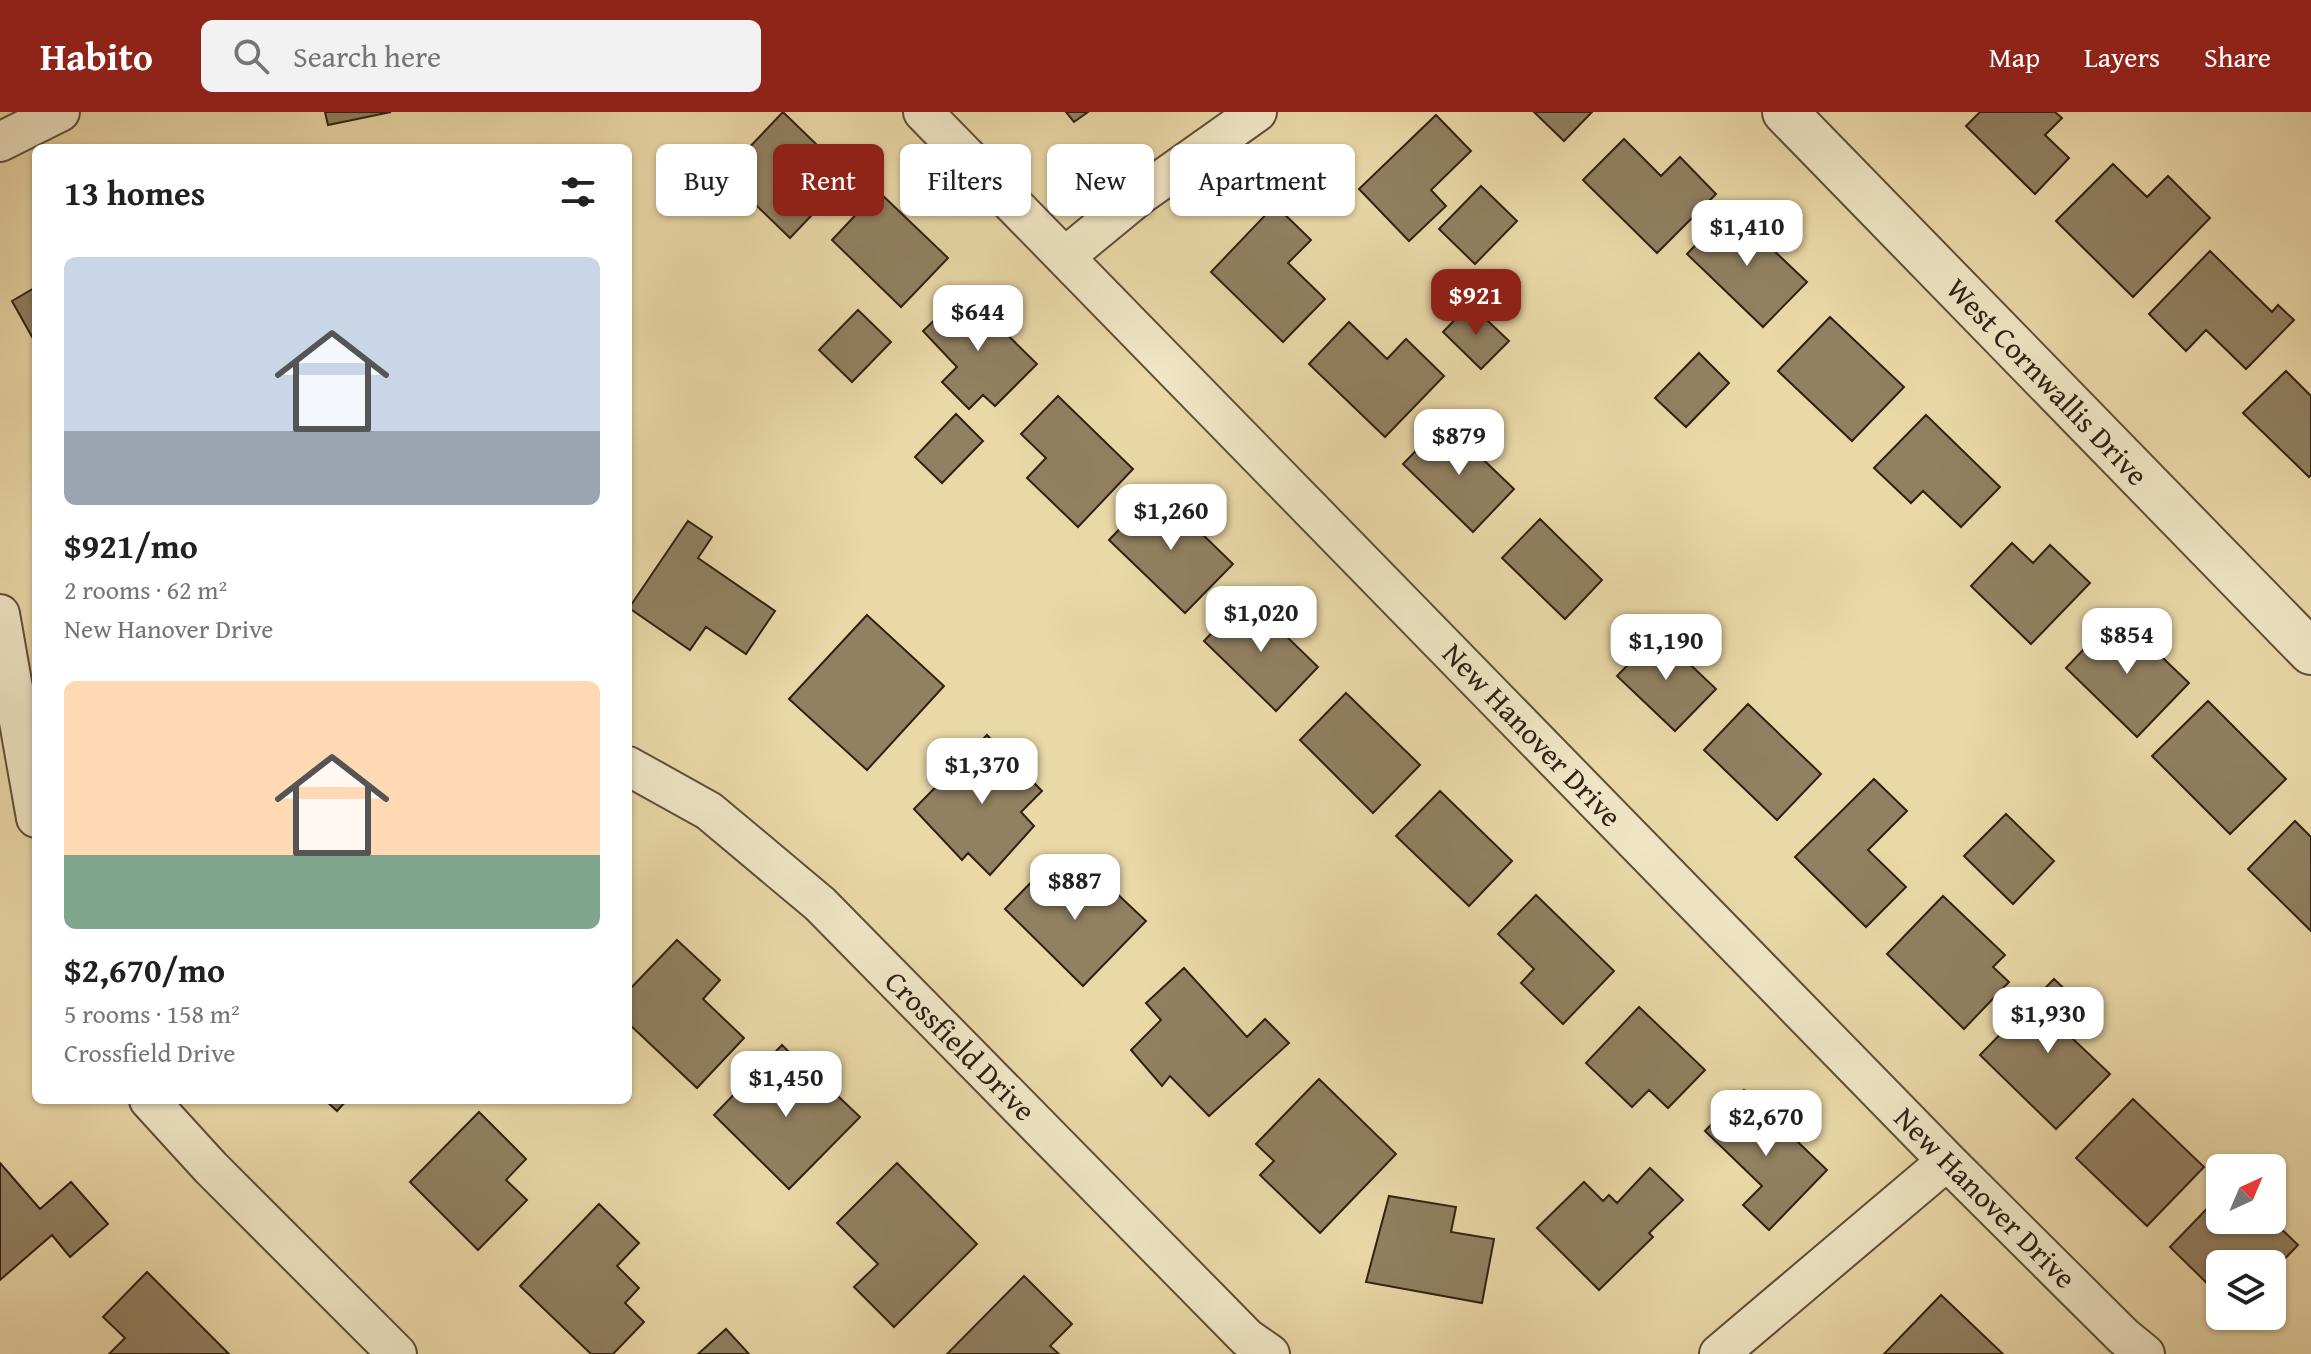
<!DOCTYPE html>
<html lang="en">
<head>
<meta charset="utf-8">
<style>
	:root { --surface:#fff; --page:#f2f2f2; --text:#202124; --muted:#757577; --accent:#8f2418 }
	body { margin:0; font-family:"Gentium Book Plus",serif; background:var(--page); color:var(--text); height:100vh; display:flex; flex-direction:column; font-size:30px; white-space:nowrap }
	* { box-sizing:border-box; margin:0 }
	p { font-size:26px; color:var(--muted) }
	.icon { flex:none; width:44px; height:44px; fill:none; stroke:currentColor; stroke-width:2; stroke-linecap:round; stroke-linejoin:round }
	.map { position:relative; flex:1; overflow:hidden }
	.details { position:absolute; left:32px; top:32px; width:600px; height:960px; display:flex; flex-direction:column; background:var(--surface); border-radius:12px; box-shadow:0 2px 6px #0004 }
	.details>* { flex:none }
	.top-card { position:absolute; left:656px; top:32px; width:760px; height:72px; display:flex; gap:16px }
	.needle { width:52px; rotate:44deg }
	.tools { position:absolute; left:2206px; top:1042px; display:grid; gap:16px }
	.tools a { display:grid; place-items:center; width:80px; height:80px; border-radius:12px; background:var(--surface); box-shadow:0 2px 6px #0004; font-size:40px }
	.price { position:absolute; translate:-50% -68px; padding:0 18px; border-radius:16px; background:#fff; color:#222; font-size:26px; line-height:52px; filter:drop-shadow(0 2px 4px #0008) }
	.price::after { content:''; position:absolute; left:50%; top:48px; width:24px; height:18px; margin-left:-12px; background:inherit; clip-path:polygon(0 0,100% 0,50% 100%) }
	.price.current { background:var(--accent); color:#fff }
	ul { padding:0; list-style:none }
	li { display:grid; align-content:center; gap:16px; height:424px; padding:0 32px }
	li span { display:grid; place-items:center; height:248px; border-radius:12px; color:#555 }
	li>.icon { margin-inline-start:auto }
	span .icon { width:144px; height:144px; fill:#fffc; stroke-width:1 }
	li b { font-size:34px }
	h2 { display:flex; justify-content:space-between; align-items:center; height:96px; padding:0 32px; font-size:34px }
	.pill { padding:0 28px; border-radius:12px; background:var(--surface); box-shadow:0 2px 6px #0004; font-size:28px; line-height:72px }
	.pill.current { background:var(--accent); color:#fff }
	header { display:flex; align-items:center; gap:48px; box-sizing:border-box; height:112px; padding:0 40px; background:var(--accent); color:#fff }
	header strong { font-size:38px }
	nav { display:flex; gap:44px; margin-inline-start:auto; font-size:28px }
	.search { width:560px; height:72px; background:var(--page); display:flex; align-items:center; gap:20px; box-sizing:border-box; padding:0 28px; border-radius:12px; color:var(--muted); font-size:30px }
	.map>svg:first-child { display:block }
	.building { fill:#918061; stroke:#302015; stroke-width:2 }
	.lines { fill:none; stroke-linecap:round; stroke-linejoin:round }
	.minor-casing { stroke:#5e4e3a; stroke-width:42 }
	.tertiary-casing { stroke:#5e4e3a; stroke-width:48 }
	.minor { stroke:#f1e6c6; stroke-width:38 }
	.tertiary { stroke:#f1e6c6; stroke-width:44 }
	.labels { text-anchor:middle; stroke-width:6; stroke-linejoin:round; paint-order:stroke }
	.street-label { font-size:30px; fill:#302015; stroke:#f1e6c6 }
</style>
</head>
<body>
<header>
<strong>Habito</strong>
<div class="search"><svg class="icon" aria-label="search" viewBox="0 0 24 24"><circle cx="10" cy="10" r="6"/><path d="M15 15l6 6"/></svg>Search here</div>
<nav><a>Map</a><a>Layers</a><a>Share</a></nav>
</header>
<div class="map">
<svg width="2311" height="1242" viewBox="0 0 2311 1242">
	<rect width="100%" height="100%" fill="#ead8a7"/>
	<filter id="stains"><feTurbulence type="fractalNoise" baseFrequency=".0025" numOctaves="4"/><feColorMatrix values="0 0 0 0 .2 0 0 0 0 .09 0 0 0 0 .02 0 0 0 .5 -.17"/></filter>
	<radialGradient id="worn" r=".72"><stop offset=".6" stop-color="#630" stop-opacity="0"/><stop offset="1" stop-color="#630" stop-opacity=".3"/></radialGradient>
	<!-- building -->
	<path class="building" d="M325,0H391L328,13Z
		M783,0L849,64L790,126L724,62Z
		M1066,0H1088L1074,10Z
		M1534,0H1592L1564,29Z
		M1980,0H2055L2062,6L2045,23L2069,46L2035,82L1966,14Z
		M1436,3L1471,39L1431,78L1446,94L1409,129L1359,77Z
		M1624,27L1661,64L1680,45L1716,82L1657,141L1583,68Z
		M2113,52L2147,85L2168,64L2210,106L2133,185L2056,109Z
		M1481,74L1517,109L1475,152L1439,117Z
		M878,79L948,146L901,195L832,128Z
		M1275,93L1311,128L1288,151L1325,187L1283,230L1211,160Z
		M1730,97L1807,170L1763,215L1687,142Z
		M2210,139L2272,200L2278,193L2294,208L2246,257L2206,218L2186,239L2149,202Z
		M36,175V232L12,189Z
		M964,180L1037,252L995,294L983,283L969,297L942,270L957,255L923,219Z
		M1470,192L1509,229L1481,257L1443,220Z
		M858,198L891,230L852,270L819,238Z
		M1830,205L1904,275L1852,329L1778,259Z
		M1349,210L1387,247L1406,227L1444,264L1385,325L1309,252Z
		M1699,241L1729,271L1686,315L1655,286Z
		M2286,259L2311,284V363L2309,365L2243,301Z
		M1058,284L1133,357L1078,415L1027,366L1046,346L1021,322Z
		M956,302L983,329L942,371L915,345Z
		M1926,303L2000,375L1961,415L1923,379L1911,391L1874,356Z
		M1444,310L1514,377L1473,420L1403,352Z
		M1157,378L1233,452L1185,501L1109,428Z
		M1540,407L1602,468L1565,507L1502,446Z
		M688,409L712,425L698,446L775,499L746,542L706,515L690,538L629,496Z
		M2012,431L2033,451L2050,433L2090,471L2031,532L1971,474Z
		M1246,485L1318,555L1276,599L1204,529Z
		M2117,502L2189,571L2137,625L2066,556Z
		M867,503L944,574L867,658L789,587Z
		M1658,522L1716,577L1675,619L1617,564Z
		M1346,581L1420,653L1373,701L1300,628Z
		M2208,589L2286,667L2230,722L2152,644Z
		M1748,592L1821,662L1777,708L1704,638Z
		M987,623L1042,679L1021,700L1034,714L990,763L968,741L962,748L914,697Z
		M1874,667L1907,699L1868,738L1906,775L1866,815L1795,745Z
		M1440,679L1512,749L1469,794L1396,724Z
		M2006,702L2054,749L2013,792L1964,744Z
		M2295,709L2311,725V819L2248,757Z
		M1052,749L1093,789L1109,774L1146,809L1083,874L1005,797Z
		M1536,783L1614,859L1563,912L1521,871L1534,857L1498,822Z
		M1943,784L2005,843L1993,855L2009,870L1964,917L1887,842Z
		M677,828L720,868L703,887L744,926L697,976L628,911V879Z
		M1184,856L1247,925L1265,907L1289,931L1209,1004L1170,964L1162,974L1131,938L1161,908L1146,891Z
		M2054,867L2094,905L2073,927L2110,962L2056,1017L1980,943Z
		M1639,895L1705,958L1668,996L1649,978L1632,995L1586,951Z
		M782,933L803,954L786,972L802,987L821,968L860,1005L789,1077L714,1003Z
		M1319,967L1396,1042L1320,1121L1260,1063L1274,1049L1256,1032Z
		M1744,978L1827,1058L1769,1118L1743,1093L1762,1074L1705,1019Z
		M2133,987L2204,1055L2147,1114L2076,1046Z
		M325,988H347L337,999Z
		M479,1000L526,1047L506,1068L527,1088L478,1138L410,1070Z
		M0,1051L40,1097L71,1070L108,1112L70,1145L52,1123L0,1168Z
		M897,1051L977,1132L894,1215L854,1175L878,1152L837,1111Z
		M1650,1056L1683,1088L1649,1121L1653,1125L1599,1178L1537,1116L1584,1070L1603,1089L1609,1083L1617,1091Z
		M2220,1083V1108H2272L2298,1133L2272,1160V1152H2220V1184L2170,1135Z
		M1389,1084L1456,1095L1451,1120L1494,1127L1482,1191L1366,1170Z
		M599,1092L639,1131L617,1154L639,1176L625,1191L644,1210L613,1242H591L520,1174Z
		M147,1160L229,1242H109L125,1226L103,1205Z
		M1024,1164L1072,1212L1050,1234L1059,1242H947Z
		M1941,1183L2003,1242H1884Z
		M726,1217L749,1242H698Z"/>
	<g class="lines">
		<defs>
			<path id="minor" d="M923,0L1947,1049L2123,1224L2145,1242
				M0,30L60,0
				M1066,144L1140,83L1257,0
				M0,502L36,706
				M628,654L709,699L820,792L1247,1226L1270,1242
				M149,988L211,1056L397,1242
				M1719,1242L1947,1049"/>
			<path id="tertiary" d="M1785,0L2311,540"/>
		</defs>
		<!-- minor casing -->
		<use href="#minor" class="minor-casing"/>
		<!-- tertiary casing -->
		<use href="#tertiary" class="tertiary-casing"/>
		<!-- minor -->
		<use href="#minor" class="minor"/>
		<!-- tertiary -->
		<use href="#tertiary" class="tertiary"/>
	</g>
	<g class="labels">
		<!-- street labels -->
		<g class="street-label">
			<text transform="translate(2047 270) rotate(46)" y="10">West Cornwallis Drive</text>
			<text transform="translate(1532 623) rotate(46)" y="10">New Hanover Drive</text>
			<text transform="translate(960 934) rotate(45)" y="10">Crossfield Drive</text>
			<text transform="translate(1985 1086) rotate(45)" y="10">New Hanover Drive</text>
		</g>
	</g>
	<rect width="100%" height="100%" filter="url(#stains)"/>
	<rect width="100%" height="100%" fill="url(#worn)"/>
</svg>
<div class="tools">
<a><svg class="needle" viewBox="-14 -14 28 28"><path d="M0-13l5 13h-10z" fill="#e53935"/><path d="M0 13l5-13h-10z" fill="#757577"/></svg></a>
<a><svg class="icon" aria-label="layers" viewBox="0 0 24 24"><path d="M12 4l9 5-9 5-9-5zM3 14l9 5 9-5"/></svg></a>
</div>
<b class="price" style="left:1747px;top:156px">$1,410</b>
<b class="price current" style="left:1476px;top:225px">$921</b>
<b class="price" style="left:978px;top:241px">$644</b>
<b class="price" style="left:1459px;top:365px">$879</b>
<b class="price" style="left:1171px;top:440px">$1,260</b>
<b class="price" style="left:1261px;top:542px">$1,020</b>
<b class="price" style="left:2127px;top:564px">$854</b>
<b class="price" style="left:1666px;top:570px">$1,190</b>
<b class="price" style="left:982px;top:694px">$1,370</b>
<b class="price" style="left:1075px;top:810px">$887</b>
<b class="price" style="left:2048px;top:943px">$1,930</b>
<b class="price" style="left:786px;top:1007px">$1,450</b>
<b class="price" style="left:1766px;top:1046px">$2,670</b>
<div class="top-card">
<a class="pill">Buy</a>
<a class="pill current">Rent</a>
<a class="pill">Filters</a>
<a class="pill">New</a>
<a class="pill">Apartment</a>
</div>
<section class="details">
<h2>13 homes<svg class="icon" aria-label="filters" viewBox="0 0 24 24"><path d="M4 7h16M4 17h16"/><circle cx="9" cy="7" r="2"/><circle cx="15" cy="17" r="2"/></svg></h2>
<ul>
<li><span style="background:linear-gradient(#c9d6e8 70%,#9aa5b1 0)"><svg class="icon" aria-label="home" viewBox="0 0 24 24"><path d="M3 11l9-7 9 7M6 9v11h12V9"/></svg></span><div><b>$921/mo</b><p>2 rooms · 62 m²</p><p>New Hanover Drive</p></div></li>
<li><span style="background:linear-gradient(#ffd9b3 70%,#7fa58c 0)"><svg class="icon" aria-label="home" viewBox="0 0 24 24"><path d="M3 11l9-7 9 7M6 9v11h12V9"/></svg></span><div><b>$2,670/mo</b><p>5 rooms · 158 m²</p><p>Crossfield Drive</p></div></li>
</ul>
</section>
</div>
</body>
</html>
